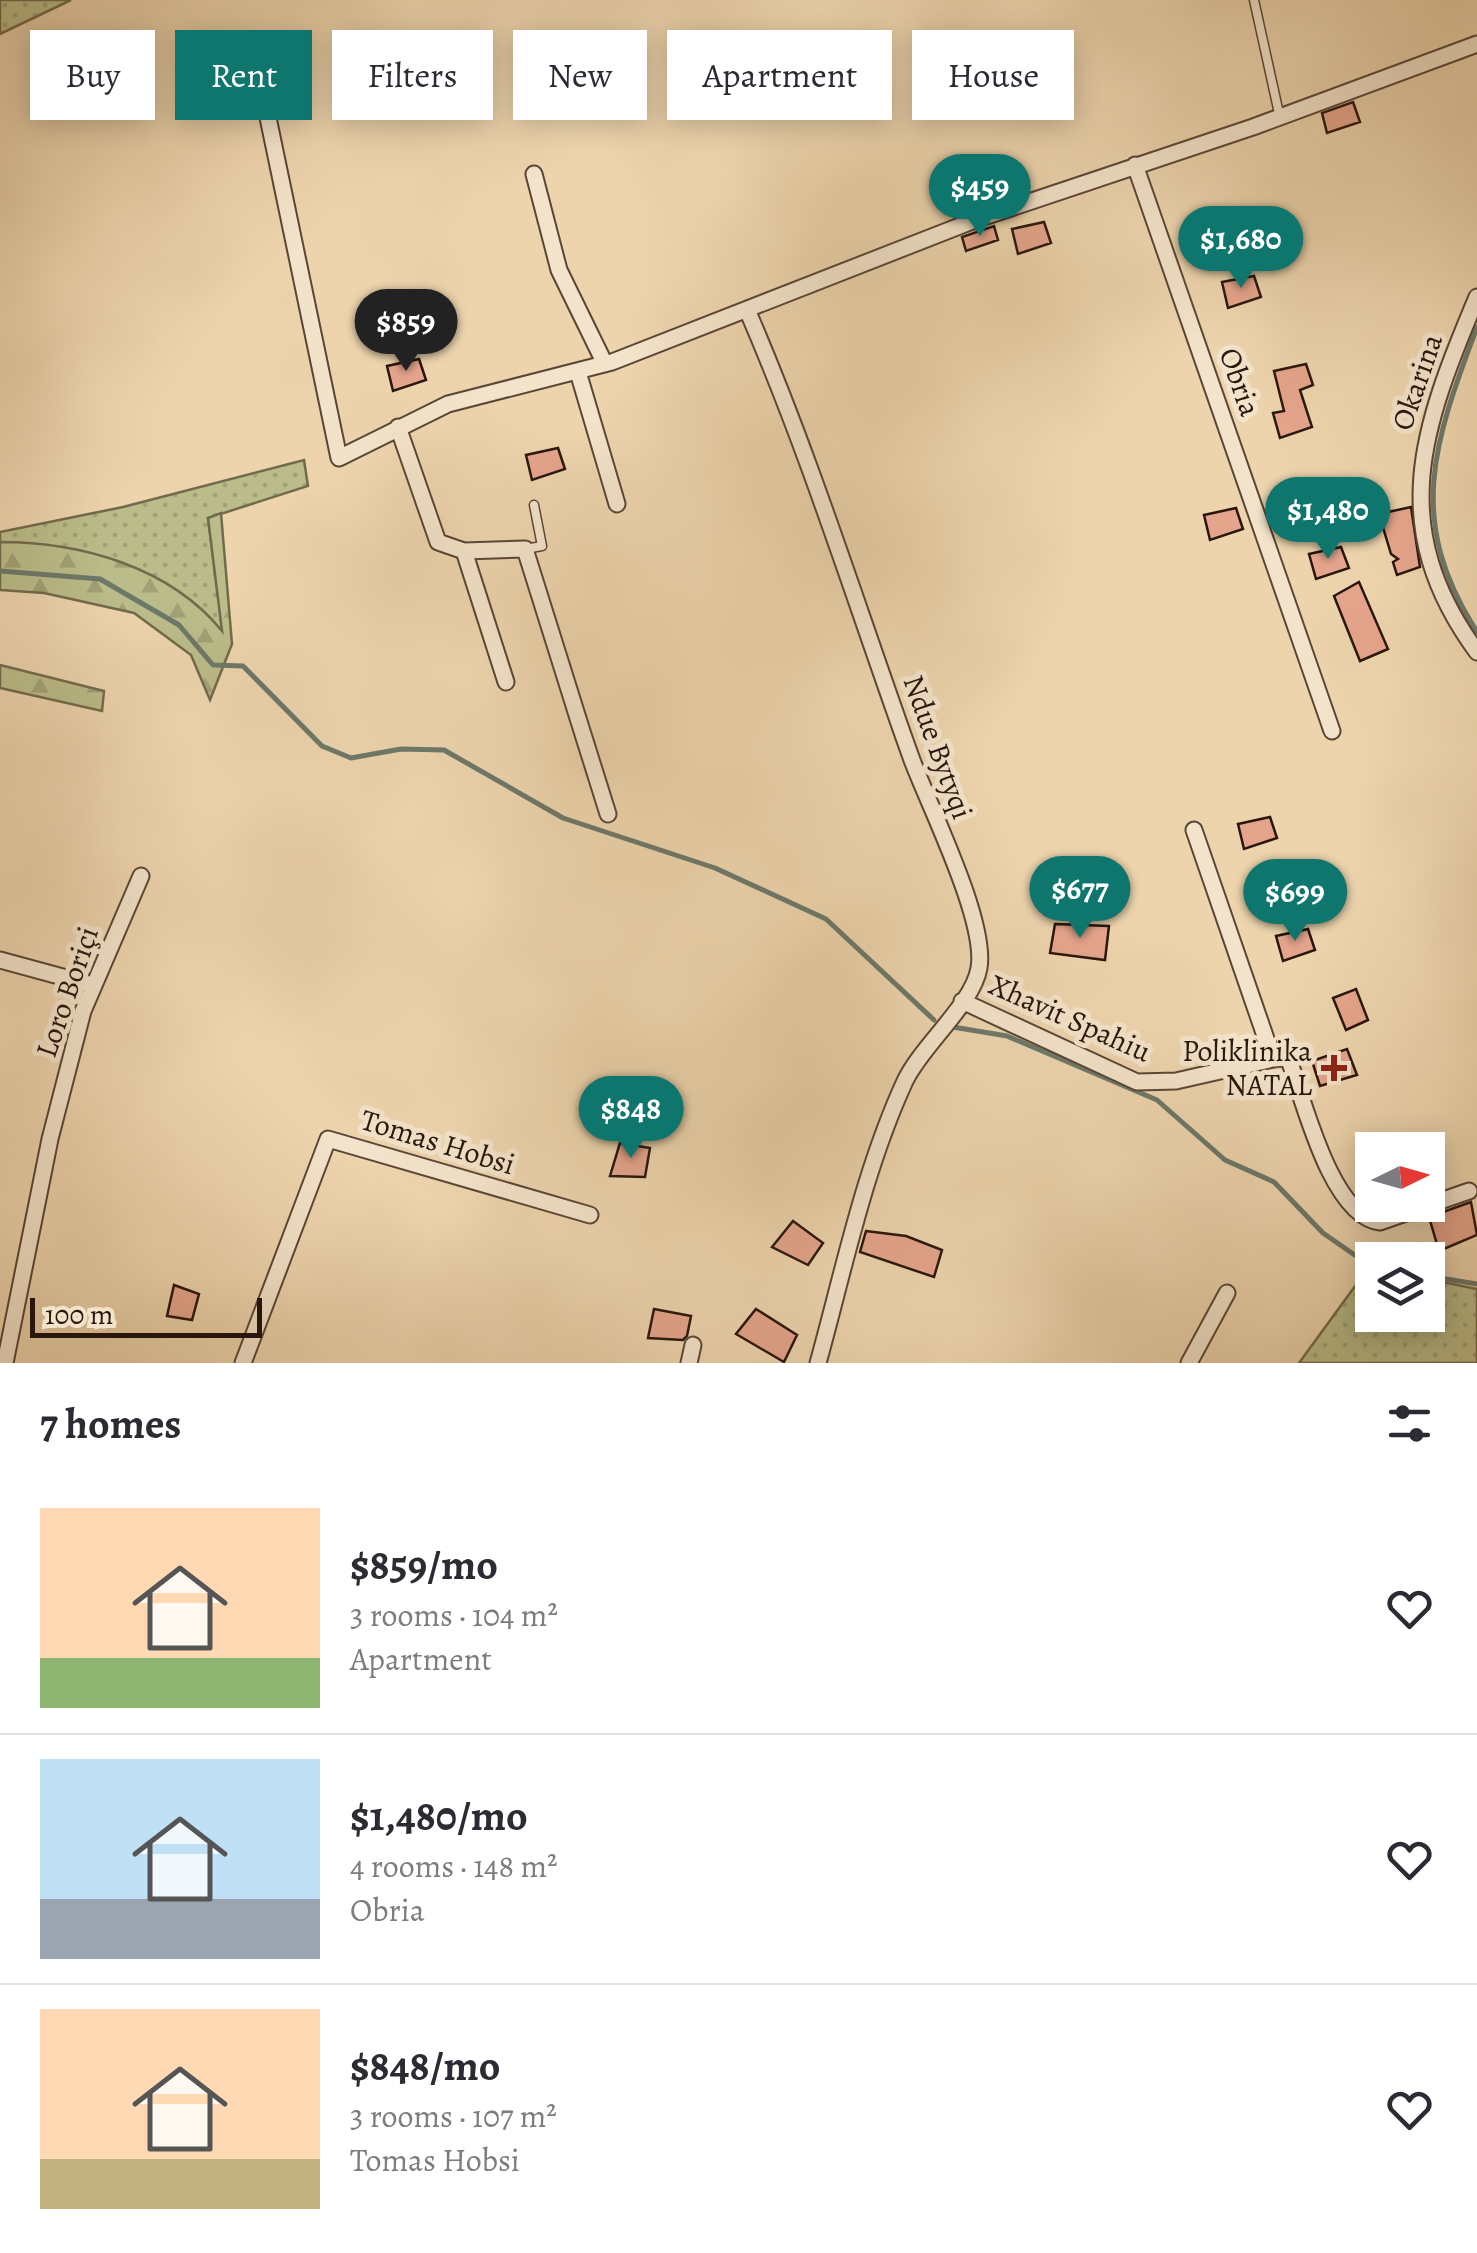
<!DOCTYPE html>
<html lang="en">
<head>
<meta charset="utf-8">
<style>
	:root { --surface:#fff; --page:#f2f2f3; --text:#2b2b33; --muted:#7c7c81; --line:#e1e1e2; --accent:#0f766e }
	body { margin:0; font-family:Alegreya,serif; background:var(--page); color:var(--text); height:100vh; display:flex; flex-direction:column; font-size:38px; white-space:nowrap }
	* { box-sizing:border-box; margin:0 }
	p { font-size:32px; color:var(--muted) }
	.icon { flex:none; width:55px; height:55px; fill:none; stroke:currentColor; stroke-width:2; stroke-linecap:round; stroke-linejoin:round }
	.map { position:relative; height:1363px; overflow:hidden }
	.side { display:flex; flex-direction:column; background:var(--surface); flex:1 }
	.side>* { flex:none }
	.hud { position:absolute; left:30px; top:30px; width:1418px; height:90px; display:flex; gap:20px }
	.needle { width:65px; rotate:85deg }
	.fabs { position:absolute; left:1355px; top:1132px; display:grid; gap:20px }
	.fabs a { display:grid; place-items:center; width:90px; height:90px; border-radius:0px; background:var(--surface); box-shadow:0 5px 25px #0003; font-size:50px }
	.scale { position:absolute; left:30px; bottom:25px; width:232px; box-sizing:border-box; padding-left:10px; border:5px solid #29170e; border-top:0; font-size:28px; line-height:35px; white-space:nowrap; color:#29170e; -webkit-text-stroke:8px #f3e3ca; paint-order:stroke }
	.price { position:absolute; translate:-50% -85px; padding:0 22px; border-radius:35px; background:var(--accent); color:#fff; font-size:32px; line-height:65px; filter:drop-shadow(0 2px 5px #0008) }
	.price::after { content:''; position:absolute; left:50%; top:60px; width:30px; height:22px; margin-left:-15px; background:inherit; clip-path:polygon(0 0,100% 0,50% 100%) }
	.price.selected { background:#222; color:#fff }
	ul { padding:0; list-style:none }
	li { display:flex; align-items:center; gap:30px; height:250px; padding:0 40px }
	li+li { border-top:2px solid var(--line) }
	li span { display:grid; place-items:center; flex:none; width:280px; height:200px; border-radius:0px; color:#555 }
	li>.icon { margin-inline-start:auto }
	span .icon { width:120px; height:120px; fill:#fffc; stroke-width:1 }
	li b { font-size:42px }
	h2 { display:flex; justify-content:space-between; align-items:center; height:120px; padding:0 40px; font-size:42px }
	.chip { padding:0 35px; border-radius:0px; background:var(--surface); box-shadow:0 5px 25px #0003; font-size:35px; line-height:90px }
	.chip.selected { background:var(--accent); color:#fff }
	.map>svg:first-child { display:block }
	.grass { fill:url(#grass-dots); stroke:#726a4c; stroke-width:2.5 }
	.forest { fill:url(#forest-firs); stroke:#726a4c; stroke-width:2.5 }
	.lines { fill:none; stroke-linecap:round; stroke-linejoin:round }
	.stream { stroke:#6d7869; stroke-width:5 }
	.building { fill:#e5a58c; stroke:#29170e; stroke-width:2.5 }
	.lane-casing { stroke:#5a4636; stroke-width:11 }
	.street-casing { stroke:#5a4636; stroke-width:19 }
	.lane { stroke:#f3e3ca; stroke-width:8 }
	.street { stroke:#f3e3ca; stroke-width:15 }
	.poi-dot { fill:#8f2418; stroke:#f3e3ca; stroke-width:4 }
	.labels { text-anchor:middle; stroke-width:10; stroke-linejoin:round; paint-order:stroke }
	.street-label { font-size:30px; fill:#29170e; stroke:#f3e3ca }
	.poi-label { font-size:30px; fill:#29170e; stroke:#f3e3ca; text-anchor:end }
</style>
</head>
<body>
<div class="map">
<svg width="1477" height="1363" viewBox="0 0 1477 1363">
	<defs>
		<pattern id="grass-dots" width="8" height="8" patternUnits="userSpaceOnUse" patternTransform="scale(2.5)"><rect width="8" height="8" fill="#babc89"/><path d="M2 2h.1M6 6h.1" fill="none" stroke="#a0a175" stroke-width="1.8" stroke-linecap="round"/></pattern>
		<pattern id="forest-firs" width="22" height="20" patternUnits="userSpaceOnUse" patternTransform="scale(2.5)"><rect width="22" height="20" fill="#babc89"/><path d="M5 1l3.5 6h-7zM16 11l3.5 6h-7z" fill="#a0a175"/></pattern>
	</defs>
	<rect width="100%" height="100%" fill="#edd4ad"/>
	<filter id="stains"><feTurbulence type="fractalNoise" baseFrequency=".002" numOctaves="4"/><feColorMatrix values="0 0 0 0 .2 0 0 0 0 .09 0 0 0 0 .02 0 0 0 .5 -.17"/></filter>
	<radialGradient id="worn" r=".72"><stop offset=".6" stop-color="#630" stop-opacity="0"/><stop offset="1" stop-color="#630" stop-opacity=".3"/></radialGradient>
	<!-- grass -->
	<path class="grass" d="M0,0H71L0,34Z
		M304,460L308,486L208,518L223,634L0,544V532L123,507Z
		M1369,1267H1372V1315H1428V1279L1477,1289V1363H1299Z"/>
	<!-- forest -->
	<path class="forest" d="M221,513L232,644L210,700L191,655L134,613L44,593L0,590V542C81,542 170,567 222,631L208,518Z
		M0,665L104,691L102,711L0,688Z"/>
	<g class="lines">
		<!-- stream -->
		<path class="stream" d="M1477,327C1434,442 1405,520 1477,632
			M0,571L100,579L179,625L213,665L243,666L322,746L351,758L401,749L444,750L563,818L715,868L826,919L934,1020
			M953,1027L1007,1036L1157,1100L1225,1160L1274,1182L1323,1233L1372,1267
			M1428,1276L1477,1284"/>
	</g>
	<!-- building -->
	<path class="building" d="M1353,102L1360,122L1327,133L1322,113Z
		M1044,222L1051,243L1018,254L1012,229Z
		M994,226L998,240L966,251L962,237Z
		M1254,276L1261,297L1228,308L1222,282Z
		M419,359L426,380L393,391L387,366Z
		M1306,364L1313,385L1300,390L1312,427L1280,438L1273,413L1284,411L1274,371Z
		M558,448L565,469L532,480L526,455Z
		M1411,507L1420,567L1397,575L1393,562L1398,559L1391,554L1379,514Z
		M1236,508L1243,529L1210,540L1204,515Z
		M1341,547L1349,568L1316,579L1309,554Z
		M1359,582L1388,649L1360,661L1334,596Z
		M1270,817L1277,838L1244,849L1238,824Z
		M1286,867L1293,888L1260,899L1254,874Z
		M1055,924L1109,926L1105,960L1050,953Z
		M1308,929L1315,950L1283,961L1276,936Z
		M1356,989L1368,1020L1346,1030L1333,998Z
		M1347,1049L1357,1075L1320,1086L1312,1061Z
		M620,1143L650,1148L645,1177L610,1176Z
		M1471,1202L1477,1235L1439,1251L1429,1217Z
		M793,1221L823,1243L808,1265L772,1247Z
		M866,1231L906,1236L942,1250L934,1277L860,1252Z
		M174,1285L199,1294L192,1320L167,1316Z
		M654,1309L691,1316L687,1336L683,1340L648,1338Z
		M756,1309L797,1335L784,1362L736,1334Z"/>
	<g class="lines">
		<defs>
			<path id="lane" d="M1254,0L1280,118
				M525,549L542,546L534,505"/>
			<path id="street" d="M261,84L339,458L448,404L612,362L975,220L1253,127L1477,44
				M1135,165L1332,731
				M534,174L559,270L605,364
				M1477,297C1422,428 1385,526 1477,652
				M748,312C811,458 858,610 912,760C930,808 987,921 979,968C973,1004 922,1045 905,1081C864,1170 844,1269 818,1363
				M578,372L617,504
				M398,427L438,542L464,551L525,549L608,814
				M464,551L506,682
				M1194,830L1273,1059L1288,1057C1303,1098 1331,1217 1380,1222L1469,1191
				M0,960L92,985
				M962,1001L1137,1082L1176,1081L1273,1059
				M5,1363L50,1139L83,1011L141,876
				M243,1363L328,1139L590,1215
				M689,1363L693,1345
				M1189,1363L1227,1293"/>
		</defs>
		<!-- lane casing -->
		<use href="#lane" class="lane-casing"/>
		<!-- street casing -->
		<use href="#street" class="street-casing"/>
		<!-- lane -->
		<use href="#lane" class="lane"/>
		<!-- street -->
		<use href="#street" class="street"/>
	</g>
	<!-- markers -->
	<path class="poi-dot" d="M1329 1053h10v10h10v10h-10v10h-10v-10h-10v-10h10z"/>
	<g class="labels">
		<!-- street labels -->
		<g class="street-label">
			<text transform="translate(1240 382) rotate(71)" y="10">Obria</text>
			<text transform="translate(1417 382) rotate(-71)" y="10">Okarina</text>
			<text transform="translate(938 747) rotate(70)" y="10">Ndue Bytyqi</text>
			<text transform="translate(67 992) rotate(-71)" y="10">Loro Boriçi</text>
			<text transform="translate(1070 1018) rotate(24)" y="10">Xhavit Spahiu</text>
			<text transform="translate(438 1142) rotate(17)" y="10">Tomas Hobsi</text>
		</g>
		<!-- poi labels -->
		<g class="poi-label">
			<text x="1312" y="1061">Poliklinika<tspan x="1312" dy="34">NATAL</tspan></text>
		</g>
	</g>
	<rect width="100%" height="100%" filter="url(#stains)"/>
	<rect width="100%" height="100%" fill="url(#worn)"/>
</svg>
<div class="fabs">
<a><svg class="needle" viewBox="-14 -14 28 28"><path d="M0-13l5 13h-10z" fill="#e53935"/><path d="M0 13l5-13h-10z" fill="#7c7c81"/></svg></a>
<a><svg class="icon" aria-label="layers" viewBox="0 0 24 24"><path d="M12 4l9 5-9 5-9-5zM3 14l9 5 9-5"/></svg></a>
</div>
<div class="scale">100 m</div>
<b class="price" style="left:980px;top:239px">$459</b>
<b class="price" style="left:1241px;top:291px">$1,680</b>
<b class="price selected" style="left:406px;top:374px">$859</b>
<b class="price" style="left:1328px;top:562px">$1,480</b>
<b class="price" style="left:1080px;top:941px">$677</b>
<b class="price" style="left:1295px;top:944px">$699</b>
<b class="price" style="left:631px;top:1161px">$848</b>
<div class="hud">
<a class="chip">Buy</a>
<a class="chip selected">Rent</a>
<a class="chip">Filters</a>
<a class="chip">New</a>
<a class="chip">Apartment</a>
<a class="chip">House</a>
</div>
</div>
<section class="side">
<h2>7 homes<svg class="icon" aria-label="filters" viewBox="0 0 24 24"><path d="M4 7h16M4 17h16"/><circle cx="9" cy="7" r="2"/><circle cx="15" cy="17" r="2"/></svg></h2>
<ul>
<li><span style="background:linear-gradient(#ffd9b3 75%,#8fb573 0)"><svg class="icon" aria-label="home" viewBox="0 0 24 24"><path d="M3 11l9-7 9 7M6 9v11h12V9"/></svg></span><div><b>$859/mo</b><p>3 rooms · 104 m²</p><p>Apartment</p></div><svg class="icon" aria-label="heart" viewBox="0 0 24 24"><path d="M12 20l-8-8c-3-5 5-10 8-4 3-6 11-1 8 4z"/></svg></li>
<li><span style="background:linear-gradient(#bfe0f5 70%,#9aa5b1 0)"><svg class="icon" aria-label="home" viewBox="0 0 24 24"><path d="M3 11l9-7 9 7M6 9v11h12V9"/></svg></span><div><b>$1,480/mo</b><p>4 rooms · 148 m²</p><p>Obria</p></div><svg class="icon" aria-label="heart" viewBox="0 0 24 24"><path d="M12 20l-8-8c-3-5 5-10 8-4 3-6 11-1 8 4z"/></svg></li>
<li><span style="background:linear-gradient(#ffd9b3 75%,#c2b280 0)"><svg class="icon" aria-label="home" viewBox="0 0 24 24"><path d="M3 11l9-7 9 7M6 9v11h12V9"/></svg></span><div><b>$848/mo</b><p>3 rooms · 107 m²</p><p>Tomas Hobsi</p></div><svg class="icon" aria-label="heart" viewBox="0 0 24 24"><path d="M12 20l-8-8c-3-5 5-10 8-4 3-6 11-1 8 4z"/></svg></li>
</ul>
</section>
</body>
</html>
